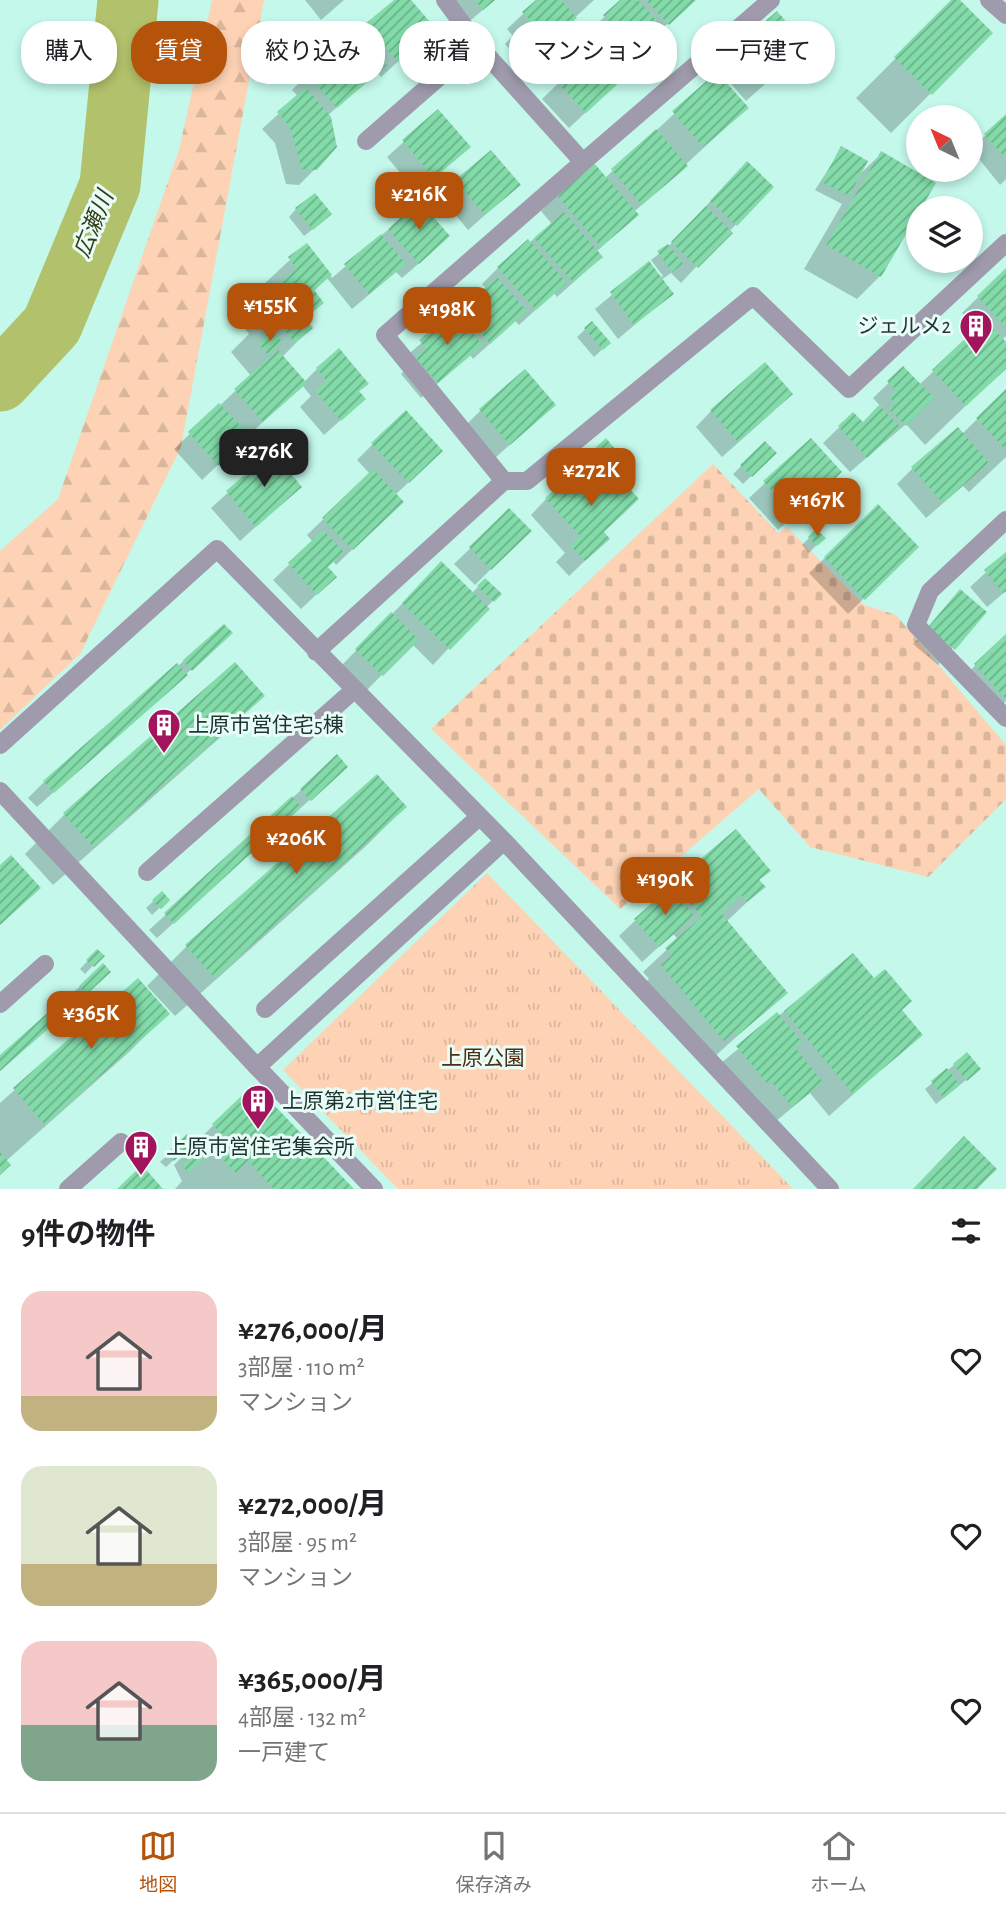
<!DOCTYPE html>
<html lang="ja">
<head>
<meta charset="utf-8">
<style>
	:root { --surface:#fff; --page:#f2f2f2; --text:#202124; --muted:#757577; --line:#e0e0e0; --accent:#b45309 }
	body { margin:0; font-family:"Alegreya Sans","Noto Sans JP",sans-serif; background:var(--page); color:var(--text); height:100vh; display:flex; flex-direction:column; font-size:26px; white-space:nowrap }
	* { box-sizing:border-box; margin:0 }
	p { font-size:23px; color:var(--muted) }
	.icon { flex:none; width:38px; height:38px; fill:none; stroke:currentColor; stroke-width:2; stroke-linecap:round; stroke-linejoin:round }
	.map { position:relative; height:1189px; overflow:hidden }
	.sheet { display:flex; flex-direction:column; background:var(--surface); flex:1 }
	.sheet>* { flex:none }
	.hud { position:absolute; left:21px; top:21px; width:964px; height:63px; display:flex; gap:14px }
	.needle { width:46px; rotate:317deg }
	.tools { position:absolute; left:906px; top:105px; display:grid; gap:14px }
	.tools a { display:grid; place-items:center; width:77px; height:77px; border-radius:50%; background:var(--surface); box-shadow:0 4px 10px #0003; font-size:35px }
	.price { position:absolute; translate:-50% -60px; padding:0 16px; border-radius:14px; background:var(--accent); color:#fff; font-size:23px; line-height:46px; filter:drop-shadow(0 2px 4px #0008) }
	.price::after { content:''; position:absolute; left:50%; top:42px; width:21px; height:16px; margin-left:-10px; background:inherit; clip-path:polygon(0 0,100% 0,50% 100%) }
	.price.on { background:#222; color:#fff }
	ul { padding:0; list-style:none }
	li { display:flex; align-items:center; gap:21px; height:175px; padding:0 21px }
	li span { display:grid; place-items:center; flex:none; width:196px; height:140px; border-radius:21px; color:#555 }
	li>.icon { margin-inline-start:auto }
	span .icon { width:84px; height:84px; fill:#fffc; stroke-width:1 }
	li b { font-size:30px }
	h2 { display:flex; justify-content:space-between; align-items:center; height:84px; padding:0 21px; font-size:30px }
	.tag { padding:0 24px; border-radius:28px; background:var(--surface); box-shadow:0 4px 10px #0003; font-size:24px; line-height:63px }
	.tag.on { background:var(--accent); color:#fff }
	.tab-bar { display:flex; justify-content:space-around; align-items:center; height:98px; border-top:2px solid var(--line); background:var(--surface); font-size:19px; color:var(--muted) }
	.tab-bar a { display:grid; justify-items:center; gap:4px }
	.tab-bar .on { color:var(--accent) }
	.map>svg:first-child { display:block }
	.grass { fill:url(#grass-tufts) }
	.forest { fill:url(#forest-firs) }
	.cemetery { fill:url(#cemetery-stones) }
	.shadow { fill:#0003 }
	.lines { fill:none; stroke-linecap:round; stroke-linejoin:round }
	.river { stroke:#b2c16b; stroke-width:61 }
	.building { fill:url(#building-hatch) }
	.minor { stroke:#9f9bac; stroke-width:18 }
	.labels { text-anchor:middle; stroke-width:6; stroke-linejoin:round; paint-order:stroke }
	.poi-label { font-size:21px; fill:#1f342f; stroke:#e9fdf8; text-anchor:start }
	.park-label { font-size:21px; fill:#4c2e16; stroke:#e9fdf8 }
	.water-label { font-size:23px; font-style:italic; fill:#373e19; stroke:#e9fdf8 }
</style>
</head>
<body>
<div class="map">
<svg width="1006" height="1189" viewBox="0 0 1006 1189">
	<defs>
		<pattern id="grass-tufts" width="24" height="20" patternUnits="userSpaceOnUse" patternTransform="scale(1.75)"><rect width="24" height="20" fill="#fed3b5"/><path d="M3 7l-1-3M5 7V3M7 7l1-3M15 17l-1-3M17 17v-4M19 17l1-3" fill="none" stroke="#d9b69c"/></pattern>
		<pattern id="forest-firs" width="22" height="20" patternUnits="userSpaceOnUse" patternTransform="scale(1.75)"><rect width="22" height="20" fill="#fed3b5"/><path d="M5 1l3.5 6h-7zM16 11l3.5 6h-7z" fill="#d9b69c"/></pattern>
		<pattern id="cemetery-stones" width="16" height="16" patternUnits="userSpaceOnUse" patternTransform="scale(1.75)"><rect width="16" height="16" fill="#fed3b5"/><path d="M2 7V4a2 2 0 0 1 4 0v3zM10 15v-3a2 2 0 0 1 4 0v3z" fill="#d9b69c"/></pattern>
		<pattern id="building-hatch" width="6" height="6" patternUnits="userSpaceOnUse" patternTransform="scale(1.75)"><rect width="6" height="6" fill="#82dba8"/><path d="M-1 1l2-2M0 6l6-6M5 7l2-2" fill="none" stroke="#6ab289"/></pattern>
	</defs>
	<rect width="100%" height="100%" fill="#c3f8ea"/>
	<!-- grass -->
	<path class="grass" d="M487,873L793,1189H398L283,1070Z"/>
	<!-- forest -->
	<path class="forest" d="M212,0H264L181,447L80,654L0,730V551L58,499L179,150Z"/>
	<!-- cemetery -->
	<path class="cemetery" d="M713,464L778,533L787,527L864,605L896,615L1006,745V799L928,877L810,847L759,789L620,909L431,729Z"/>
	<!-- shadow -->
	<path class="shadow" d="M305,0H344L321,20Z
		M397,0H409L434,29L381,77L377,72L327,116L315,169L299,185L286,184L275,143L262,129L298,96L292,90L308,74Z
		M446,0H495L466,24Z
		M538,0H594L568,24L579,47L548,76L528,53L519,60L505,44L513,36L507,29Z
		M623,0H696L622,62L614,86L569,128L542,99L599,44L588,32Z
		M954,0L991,33L891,133L856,98Z
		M732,52L790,62L746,101L717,68Z
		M717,74L747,108L634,212L637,215L596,252L601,257L585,272L557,297L554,293L519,325L515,321L473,359L470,355L421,398L401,374L411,364L405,357L486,288L482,284L498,268L552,224L541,211L557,195L605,178Z
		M438,111L469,147L417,193L387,157Z
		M1006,116V179L1000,185L971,149Z
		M842,148L860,174L882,153L880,276L857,299L804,269L842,204L815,190Z
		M731,179L771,187L681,283L671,273L661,280L672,293L618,339L595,309L649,264L660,278L663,276L651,260L668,247Z
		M456,181L519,185L468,230L441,197Z
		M419,203L432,252L402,278L396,272L352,309L327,278L313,292L321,303L304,320L311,328L282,357L304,382L317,369L367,384L358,392L364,399L324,435L300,407L311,396L302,385L202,480L174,449L251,376L231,352L249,334L241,324L257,308L249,298L306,245L332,278Z
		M296,209L322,222L304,236L289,217Z
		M1006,270V336L1002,340L1006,345V367L925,445L906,424L850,472L823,443L853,414L863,424L881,407L873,398L903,369L919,385L978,329L962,313Z
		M592,323L609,343L594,357L577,337Z
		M1006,391V457L969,492L963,486L926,518L897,484L913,468L962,434Z
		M554,405L494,459L465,426L481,410Z
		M775,410L722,457L696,427L711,411Z
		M605,441L621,459L601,478L585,459Z
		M765,443L775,453L743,484L733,474Z
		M373,444L425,467L395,495L386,517L336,565L333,561L326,568L319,592L301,609L273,580L313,542L307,535L370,474L357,460Z
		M271,454L300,487L240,541L211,508Z
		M765,483L824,487L778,530L749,498Z
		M546,499L602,532L592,554L569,576L556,562L565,553L531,515Z
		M878,507L917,547L848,614L809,573Z
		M509,511L529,531L475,585L454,564Z
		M816,531L823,538L809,553L802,545Z
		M1006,554V591L987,607L970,587Z
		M441,564L472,593L485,580L499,594L433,665L412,644L366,691L341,666Z
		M960,591L984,612L938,665L913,644Z
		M224,626L223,641L37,807L28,798L44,782Z
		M1006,636V701L991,715L959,681Z
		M235,665L263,696L223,735L53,885L25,854L64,815Z
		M346,767L157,938L149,930L301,790Z
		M405,807L366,846L175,1016L147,986L187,946Z
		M736,832L763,887L726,922L785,993L713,1058L639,989L649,979L643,972L678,939L673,934L642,962L619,936L674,883Z
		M162,893L168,900L152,915L146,908Z
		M97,951L102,956L85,974L80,969Z
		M853,955L921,1034L829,1116L810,1093L776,1121L754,1095L750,1098L721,1063Z
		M103,966L108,971L0,1071V1057Z
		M138,980L167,1014L128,1053L6,1161L0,1174V1103Z
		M954,1065L971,1076L936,1104L925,1089Z
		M254,1086L352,1189H175L182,1181L174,1165L188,1151L186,1148L166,1167L160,1162L187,1137L194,1144Z"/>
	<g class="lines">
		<!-- river -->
		<path class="river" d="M0,381L52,325L110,185L128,0"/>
	</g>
	<!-- building -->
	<path class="building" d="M394,0H411L436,29L398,62L365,24Z
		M475,0H495L483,10Z
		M536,0H561L577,18L570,24L581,36L576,40L582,47L565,62L545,38L536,46L520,27L529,19L522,12Z
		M620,0H638L662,27L635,51L603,15Z
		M646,0H694L695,1L669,25Z
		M951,0H960L993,33L932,95L894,57Z
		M777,11L808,47L762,86L731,51Z
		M357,30L387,65L337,108L306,73Z
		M602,39L632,71L586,113L557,82Z
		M717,72L749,108L703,147L672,111Z
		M306,87L331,117L337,147L317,170L302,169L290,127L277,112Z
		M438,109L471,147L434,178L402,140Z
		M1006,114V158L984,134Z
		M656,129L688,166L642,205L611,169Z
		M841,146L868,161L849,196L822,182Z
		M491,150L521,185L485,215L455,180Z
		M881,151L936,183L881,277L826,245Z
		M747,161L774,187L737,226L710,201Z
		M593,162L639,215L601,247L556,194Z
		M315,193L332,214L313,230L295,208Z
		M419,201L450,236L419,264L388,229Z
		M706,206L733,233L698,268L671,242Z
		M564,212L603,257L573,282L534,238Z
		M381,234L406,264L369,294L344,264Z
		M528,239L567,283L536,310L497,267Z
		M307,243L332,275L314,290L324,303L305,318L313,328L295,343L269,311L289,295L280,283L297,269L288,257Z
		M668,244L683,264L672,272L657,251Z
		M649,261L674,294L634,325L610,292Z
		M1006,268V327L977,296Z
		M497,277L527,311L490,344L460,309Z
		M453,311L483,345L438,383L415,357L426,348L419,340Z
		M985,320L1006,342V369L966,406L932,370Z
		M592,321L611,343L603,350L584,328Z
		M272,331L283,342L268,355L258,343Z
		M339,348L369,384L359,391L366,399L341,421L315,390L326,380L316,368Z
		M278,350L307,383L263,422L234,389Z
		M765,362L793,394L738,442L710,410Z
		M903,366L934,398L906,426L889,409L895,403L889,397L896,390L887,381Z
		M525,369L556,405L510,445L479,409Z
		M1006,389V450L976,418Z
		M219,403L250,436L219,466L188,432Z
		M879,405L900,427L867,458L838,426L853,412L863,422Z
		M406,410L443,451L409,483L371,443Z
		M958,427L989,463L943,503L911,467Z
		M606,438L623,459L610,471L592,451Z
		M811,438L842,472L795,516L763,481Z
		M765,441L777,453L752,477L740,465Z
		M272,451L302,487L256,527L226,491Z
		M583,464L607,490L620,478L639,499L604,532L610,539L585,561L570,545L580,536L545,498Z
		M373,469L404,502L353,550L322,518Z
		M878,504L919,547L865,600L824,557Z
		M509,508L532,531L491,570L469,547Z
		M816,529L826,538L817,546L808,537Z
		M323,530L344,552L328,567L337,577L317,595L288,563Z
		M1006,552V591L1003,593L984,570Z
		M441,561L490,609L450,650L402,603Z
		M485,578L502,594L494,602L477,586Z
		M960,589L987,612L955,650L928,627Z
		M391,612L419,640L383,676L355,649Z
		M224,624L233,633L192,671L183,660Z
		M1006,634V699L974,664Z
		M235,662L265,696L93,847L63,813Z
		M177,663L188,675L54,793L43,781Z
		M337,754L348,767L311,801L300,789Z
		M377,774L407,807L215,978L185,945Z
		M292,796L301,807L174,924L164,913Z
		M736,829L771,871L759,880L766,887L747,902L742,895L721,913L788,993L737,1036L734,1032L724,1041L661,965L672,955L665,948L702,917L673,882Z
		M11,855L41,888L0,925V865Z
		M670,887L695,916L659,947L634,919Z
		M162,891L170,900L161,909L152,900Z
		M97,949L105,956L94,967L86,960Z
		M853,953L874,978L885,969L912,1001L902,1010L923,1035L853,1094L784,1011Z
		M103,963L111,972L87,994L79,986Z
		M138,978L170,1014L45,1125L13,1088Z
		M70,993L79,1002L0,1071V1055Z
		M777,1012L802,1042L795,1048L823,1082L792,1107L771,1081L767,1083L736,1046Z
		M967,1052L981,1069L967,1081L953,1064Z
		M947,1068L960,1085L944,1098L931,1081Z
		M254,1084L354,1189H274L248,1161L236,1173L212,1148L224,1137L212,1124Z
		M187,1134L194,1142L174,1161L167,1153Z
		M964,1136L997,1169L977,1189H913Z
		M198,1150L205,1158L189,1173L182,1166Z
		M0,1152L11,1165L0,1175Z
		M142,1165L163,1189H117Z"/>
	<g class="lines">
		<!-- minor -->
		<path class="minor" d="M445,0L477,44L583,162L385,335L504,481
			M989,0L1006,15
			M366,141L477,44
			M583,162L771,0
			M1006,520L930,591L916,625L1006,718
			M316,652L504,481H527L753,296L849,389L1006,243
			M0,745L217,549L504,841L830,1189
			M0,791L257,1067L504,841
			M147,872L354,690
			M0,1004L45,964
			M265,1009L479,817
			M257,1067L374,1189
			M68,1189L121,1142"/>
	</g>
	<!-- icons -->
	<defs>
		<symbol id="building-pin" viewBox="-11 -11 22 30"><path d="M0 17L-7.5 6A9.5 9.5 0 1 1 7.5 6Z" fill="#a2145b" stroke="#e9fdf8"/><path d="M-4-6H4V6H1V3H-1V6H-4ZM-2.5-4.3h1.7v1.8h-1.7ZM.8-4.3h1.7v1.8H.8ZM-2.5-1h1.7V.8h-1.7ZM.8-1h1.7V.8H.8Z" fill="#fff"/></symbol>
	</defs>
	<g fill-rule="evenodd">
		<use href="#building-pin" x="957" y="307" width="38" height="52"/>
		<use href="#building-pin" x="145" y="706" width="38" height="52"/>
		<use href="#building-pin" x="239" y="1082" width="38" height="52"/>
		<use href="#building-pin" x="122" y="1128" width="38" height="52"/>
	</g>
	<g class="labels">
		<!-- poi labels -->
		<g class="poi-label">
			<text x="951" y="333" text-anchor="end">ジェルメ2</text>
			<text x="188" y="732">上原市営住宅5棟</text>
			<text x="282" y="1108">上原第2市営住宅</text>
			<text x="166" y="1154">上原市営住宅集会所</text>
		</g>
		<!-- park labels -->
		<g class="park-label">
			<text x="483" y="1065">上原公園</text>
		</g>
		<!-- water labels -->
		<g class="water-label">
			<text transform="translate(93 224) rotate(-68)" y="8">広瀬川</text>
		</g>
	</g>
</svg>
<div class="tools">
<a><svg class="needle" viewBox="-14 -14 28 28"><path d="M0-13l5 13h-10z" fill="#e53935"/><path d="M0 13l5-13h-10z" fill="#757577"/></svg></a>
<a><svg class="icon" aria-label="layers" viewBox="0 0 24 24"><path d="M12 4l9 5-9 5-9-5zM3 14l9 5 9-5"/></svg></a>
</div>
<b class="price" style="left:419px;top:232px">¥216K</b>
<b class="price" style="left:270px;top:343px">¥155K</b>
<b class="price" style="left:447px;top:347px">¥198K</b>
<b class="price on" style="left:264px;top:489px">¥276K</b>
<b class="price" style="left:591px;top:508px">¥272K</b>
<b class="price" style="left:817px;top:538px">¥167K</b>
<b class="price" style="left:296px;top:876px">¥206K</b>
<b class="price" style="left:665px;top:917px">¥190K</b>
<b class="price" style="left:91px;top:1051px">¥365K</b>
<div class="hud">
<a class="tag">購入</a>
<a class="tag on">賃貸</a>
<a class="tag">絞り込み</a>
<a class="tag">新着</a>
<a class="tag">マンション</a>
<a class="tag">一戸建て</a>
</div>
</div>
<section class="sheet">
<h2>9件の物件<svg class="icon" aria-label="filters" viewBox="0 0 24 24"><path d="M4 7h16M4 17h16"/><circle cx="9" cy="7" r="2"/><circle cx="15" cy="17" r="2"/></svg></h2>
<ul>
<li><span style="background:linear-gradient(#f6c9c9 75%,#c2b280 0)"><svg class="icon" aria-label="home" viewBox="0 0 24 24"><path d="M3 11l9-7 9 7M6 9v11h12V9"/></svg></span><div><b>¥276,000/月</b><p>3部屋 · 110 m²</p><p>マンション</p></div><svg class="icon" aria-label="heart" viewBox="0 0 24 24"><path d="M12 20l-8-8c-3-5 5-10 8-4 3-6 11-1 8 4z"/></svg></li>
<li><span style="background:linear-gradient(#dfe7d0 70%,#c2b280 0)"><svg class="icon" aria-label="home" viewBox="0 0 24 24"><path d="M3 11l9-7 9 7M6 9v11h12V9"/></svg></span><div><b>¥272,000/月</b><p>3部屋 · 95 m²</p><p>マンション</p></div><svg class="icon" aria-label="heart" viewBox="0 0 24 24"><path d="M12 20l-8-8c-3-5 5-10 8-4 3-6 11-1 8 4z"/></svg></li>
<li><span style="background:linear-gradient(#f6c9c9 60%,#7fa58c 0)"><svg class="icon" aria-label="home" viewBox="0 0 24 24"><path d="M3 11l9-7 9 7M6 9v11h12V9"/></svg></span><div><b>¥365,000/月</b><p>4部屋 · 132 m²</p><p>一戸建て</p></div><svg class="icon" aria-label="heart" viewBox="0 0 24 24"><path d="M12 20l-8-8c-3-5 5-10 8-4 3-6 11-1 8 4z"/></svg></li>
</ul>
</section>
<nav class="tab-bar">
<a class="on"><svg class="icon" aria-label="map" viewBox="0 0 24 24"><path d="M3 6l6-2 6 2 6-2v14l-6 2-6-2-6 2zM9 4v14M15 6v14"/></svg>地図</a>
<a><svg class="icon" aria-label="saved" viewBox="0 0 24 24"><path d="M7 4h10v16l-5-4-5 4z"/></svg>保存済み</a>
<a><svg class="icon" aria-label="home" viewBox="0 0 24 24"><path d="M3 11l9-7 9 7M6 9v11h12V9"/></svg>ホーム</a>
</nav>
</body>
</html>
